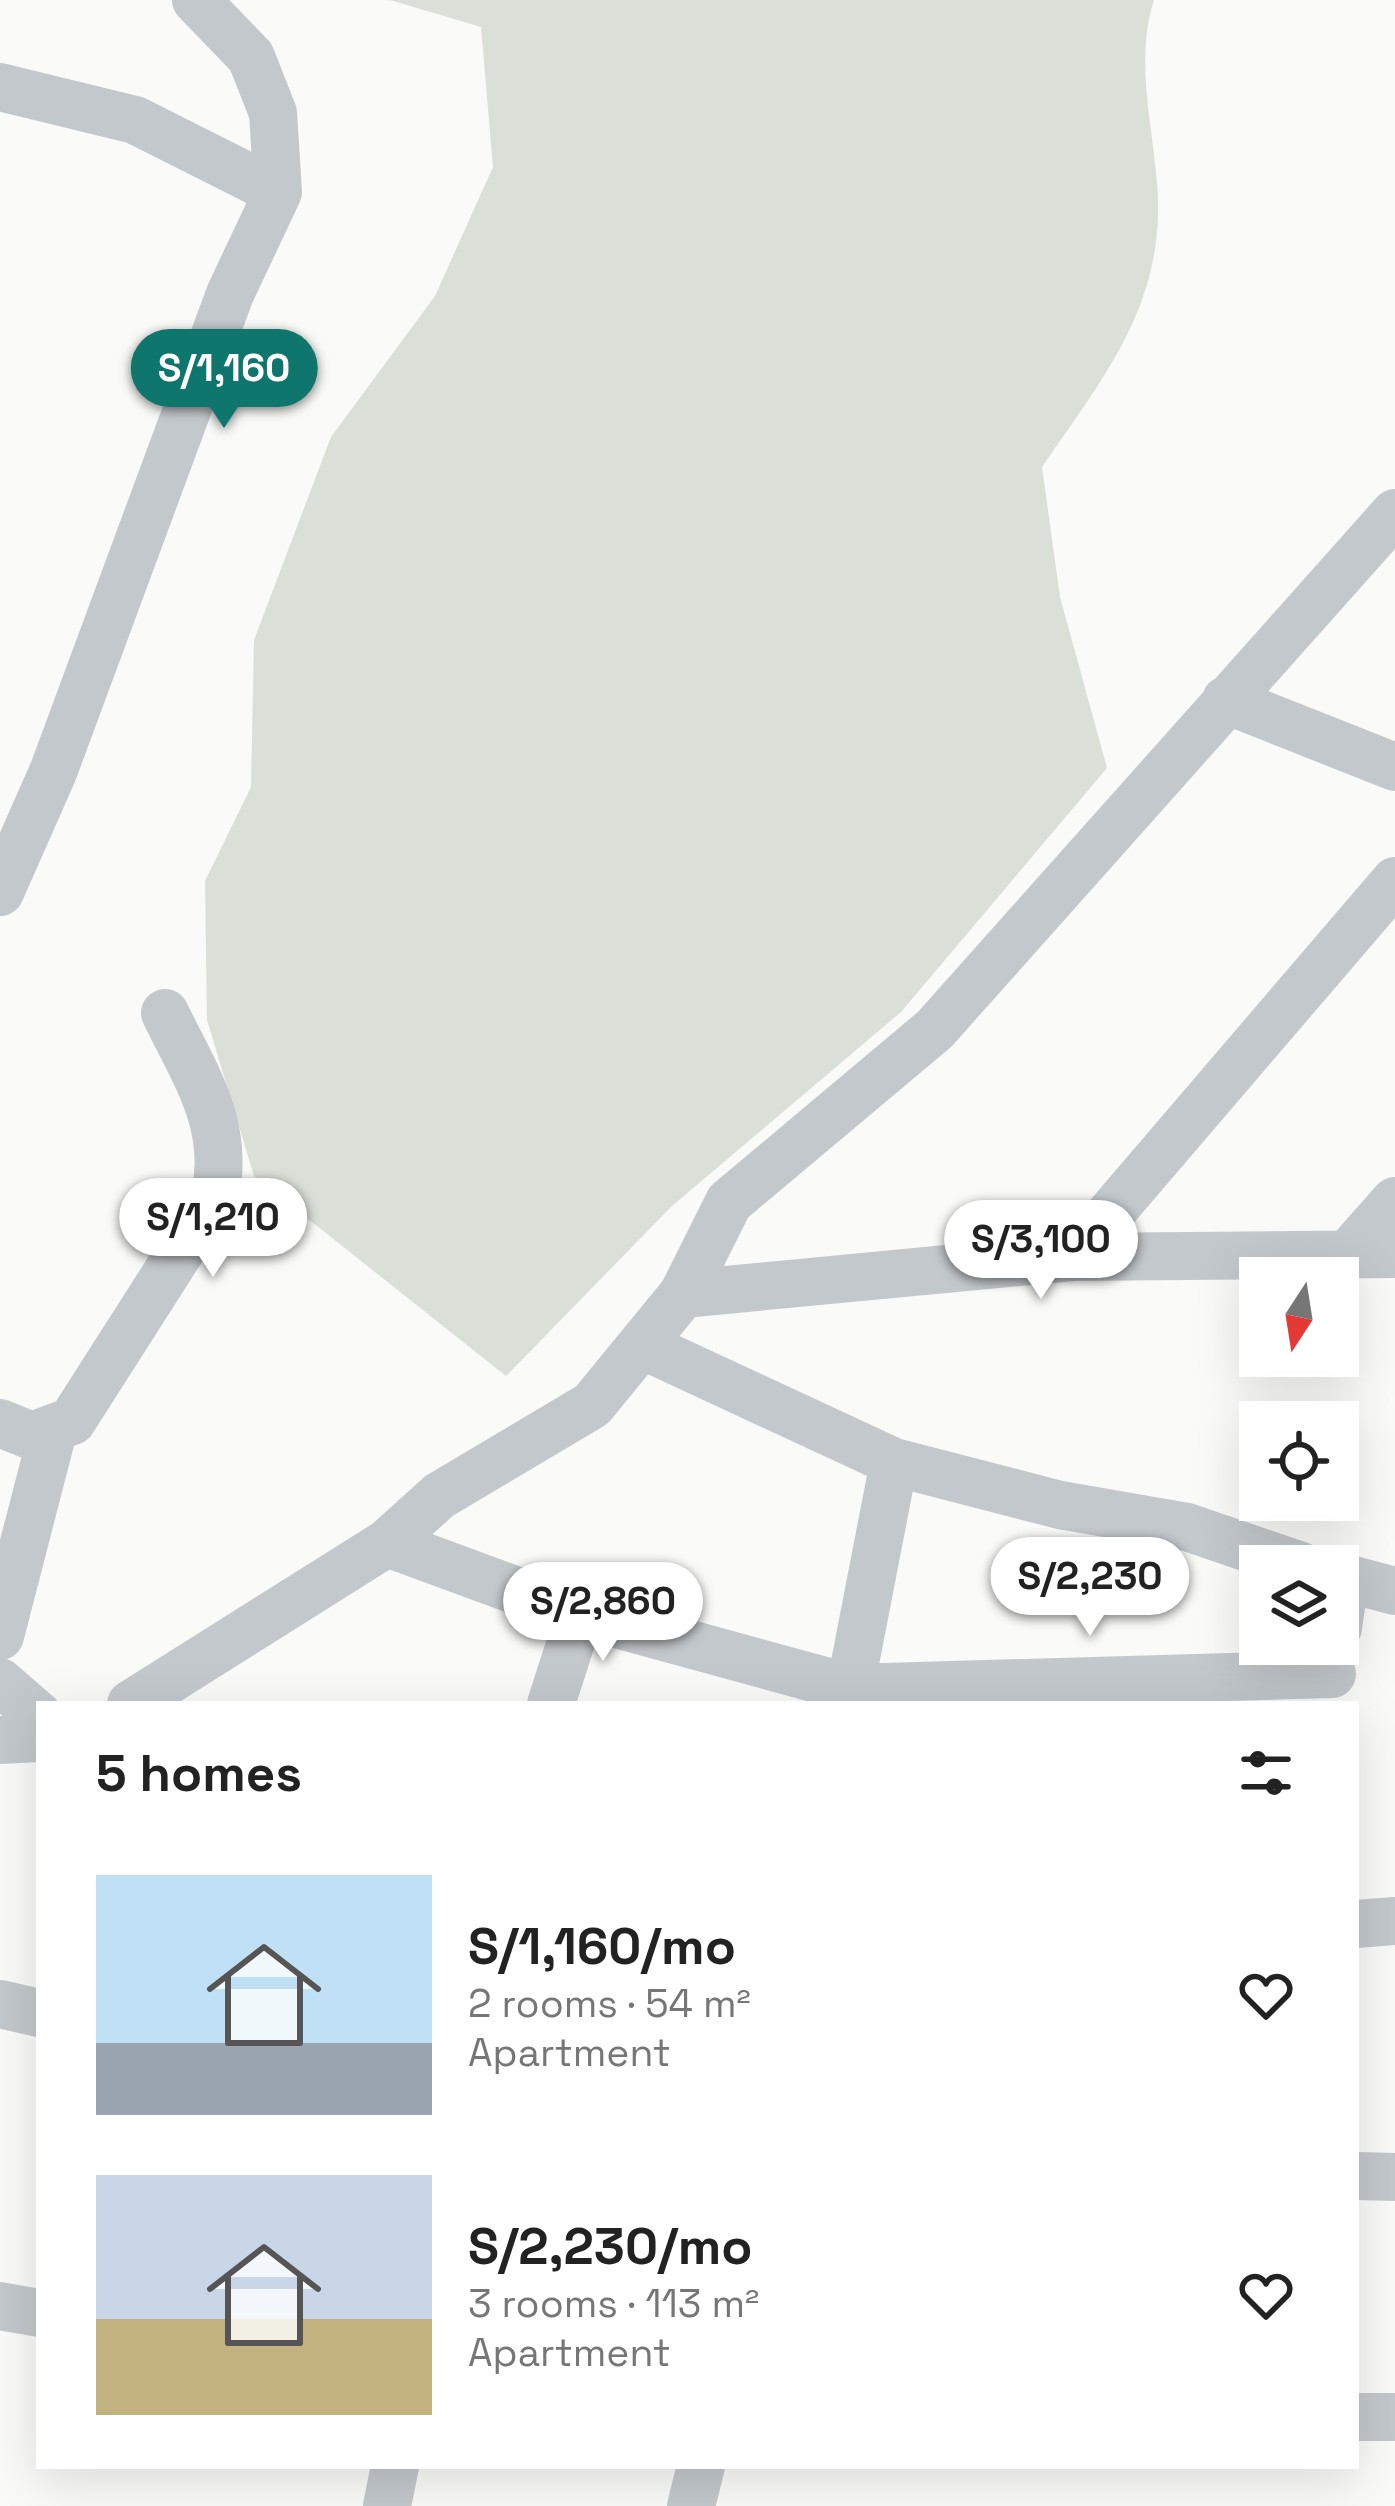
<!DOCTYPE html>
<html lang="en">
<head>
<meta charset="utf-8">
<style>
	:root { --surface:#fff; --page:#f2f2f2; --text:#222; --muted:#767676; --accent:#0f766e }
	body { margin:0; font-family:"Space Grotesk",sans-serif; background:var(--page); color:var(--text); height:100vh; display:flex; flex-direction:column; font-size:45px; white-space:nowrap }
	* { box-sizing:border-box; margin:0 }
	p { font-size:39px; color:var(--muted) }
	.icon { flex:none; width:66px; height:66px; fill:none; stroke:currentColor; stroke-width:2; stroke-linecap:round; stroke-linejoin:round }
	.map { position:relative; flex:1; overflow:hidden }
	.drawer { position:absolute; left:36px; top:1701px; width:1323px; height:768px; display:flex; flex-direction:column; background:var(--surface); border-radius:0px; box-shadow:0 12px 48px #0002 }
	.drawer>* { flex:none }
	.needle { width:78px; rotate:192deg }
	.fabs { position:absolute; left:1239px; top:1257px; display:grid; gap:24px }
	.fabs a { display:grid; place-items:center; width:120px; height:120px; border-radius:0px; background:var(--surface); box-shadow:0 12px 48px #0002; font-size:60px }
	.price { position:absolute; translate:-50% -102px; padding:0 27px; border-radius:42px; background:#fff; color:#222; font-size:39px; line-height:78px; filter:drop-shadow(0 3px 6px #0008) }
	.price::after { content:''; position:absolute; left:50%; top:72px; width:36px; height:27px; margin-left:-18px; background:inherit; clip-path:polygon(0 0,100% 0,50% 100%) }
	.price.selected { background:var(--accent); color:#fff }
	ul { padding:0; list-style:none }
	li { display:flex; align-items:center; gap:36px; height:300px; padding:0 60px }
	li span { display:grid; place-items:center; flex:none; width:336px; height:240px; border-radius:0px; color:#555 }
	li>.icon { margin-inline-start:auto }
	span .icon { width:144px; height:144px; fill:#fffc; stroke-width:1 }
	li b { font-size:51px }
	h2 { display:flex; justify-content:space-between; align-items:center; height:144px; padding:0 60px; font-size:51px }
	.map>svg:first-child { display:block }
	.grass { fill:#dadfd7 }
	.lines { fill:none; stroke-linecap:round; stroke-linejoin:round }
	.street { stroke:#c3c8cc; stroke-width:48 }
</style>
</head>
<body>
<div class="map">
<svg width="1395" height="2506" viewBox="0 0 1395 2506">
	<rect width="100%" height="100%" fill="#fafaf8"/>
	<!-- grass -->
	<path class="grass" d="M390,0H1154C1135,59 1152,121 1157,183C1167,302 1105,375 1042,467L1060,597L1107,768L901,1012L672,1206L506,1376L254,1176L207,1020L205,881L251,787L254,640L331,437L435,296L493,167L481,27Z"/>
	<g class="lines">
		<!-- street -->
		<path class="street" d="M0,87L135,120L278,192
			M1226,700L1395,767
			M0,892L53,772L230,294L278,192L273,113L251,57L196,0
			M1348,1254L1395,1201
			M1073,1257L1395,881
			M683,1294L1073,1257L1395,1254
			M644,1346L894,1462L1060,1505L1187,1527L1301,1566
			M0,1423L32,1436L72,1421L215,1197C230,1124 196,1077 165,1013
			M387,1543L580,1614L850,1688L1332,1674
			M1338,1576L1395,1591
			M1338,1628L1345,1578
			M0,1636L53,1431
			M0,1682L39,1716
			M131,1704L387,1543L439,1496L592,1405L683,1294L729,1202L935,1029L1395,513
			M551,1704L580,1614
			M847,1704L894,1462
			M0,1740L39,1738
			M1356,1924L1395,1921
			M0,2004L39,2013
			M1356,2176L1395,2177
			M0,2306L39,2313
			M1356,2417H1395
			M387,2506L395,2466
			M691,2506L701,2466"/>
	</g>
</svg>
<div class="fabs">
<a><svg class="needle" viewBox="-14 -14 28 28"><path d="M0-13l5 13h-10z" fill="#e53935"/><path d="M0 13l5-13h-10z" fill="#767676"/></svg></a>
<a><svg class="icon" aria-label="locate" viewBox="0 0 24 24"><circle cx="12" cy="12" r="6"/><path d="M12 2v4M12 18v4M2 12h4M18 12h4"/></svg></a>
<a><svg class="icon" aria-label="layers" viewBox="0 0 24 24"><path d="M12 4l9 5-9 5-9-5zM3 14l9 5 9-5"/></svg></a>
</div>
<b class="price selected" style="left:224px;top:431px">S/1,160</b>
<b class="price" style="left:213px;top:1280px">S/1,210</b>
<b class="price" style="left:1041px;top:1302px">S/3,100</b>
<b class="price" style="left:1090px;top:1639px">S/2,230</b>
<b class="price" style="left:603px;top:1664px">S/2,860</b>
<section class="drawer">
<h2>5 homes<svg class="icon" aria-label="filters" viewBox="0 0 24 24"><path d="M4 7h16M4 17h16"/><circle cx="9" cy="7" r="2"/><circle cx="15" cy="17" r="2"/></svg></h2>
<ul>
<li><span style="background:linear-gradient(#bfe0f5 70%,#9aa5b1 0)"><svg class="icon" aria-label="home" viewBox="0 0 24 24"><path d="M3 11l9-7 9 7M6 9v11h12V9"/></svg></span><div><b>S/1,160/mo</b><p>2 rooms · 54 m²</p><p>Apartment</p></div><svg class="icon" aria-label="heart" viewBox="0 0 24 24"><path d="M12 20l-8-8c-3-5 5-10 8-4 3-6 11-1 8 4z"/></svg></li>
<li><span style="background:linear-gradient(#c9d6e8 60%,#c2b280 0)"><svg class="icon" aria-label="home" viewBox="0 0 24 24"><path d="M3 11l9-7 9 7M6 9v11h12V9"/></svg></span><div><b>S/2,230/mo</b><p>3 rooms · 113 m²</p><p>Apartment</p></div><svg class="icon" aria-label="heart" viewBox="0 0 24 24"><path d="M12 20l-8-8c-3-5 5-10 8-4 3-6 11-1 8 4z"/></svg></li>
</ul>
</section>
</div>
</body>
</html>
